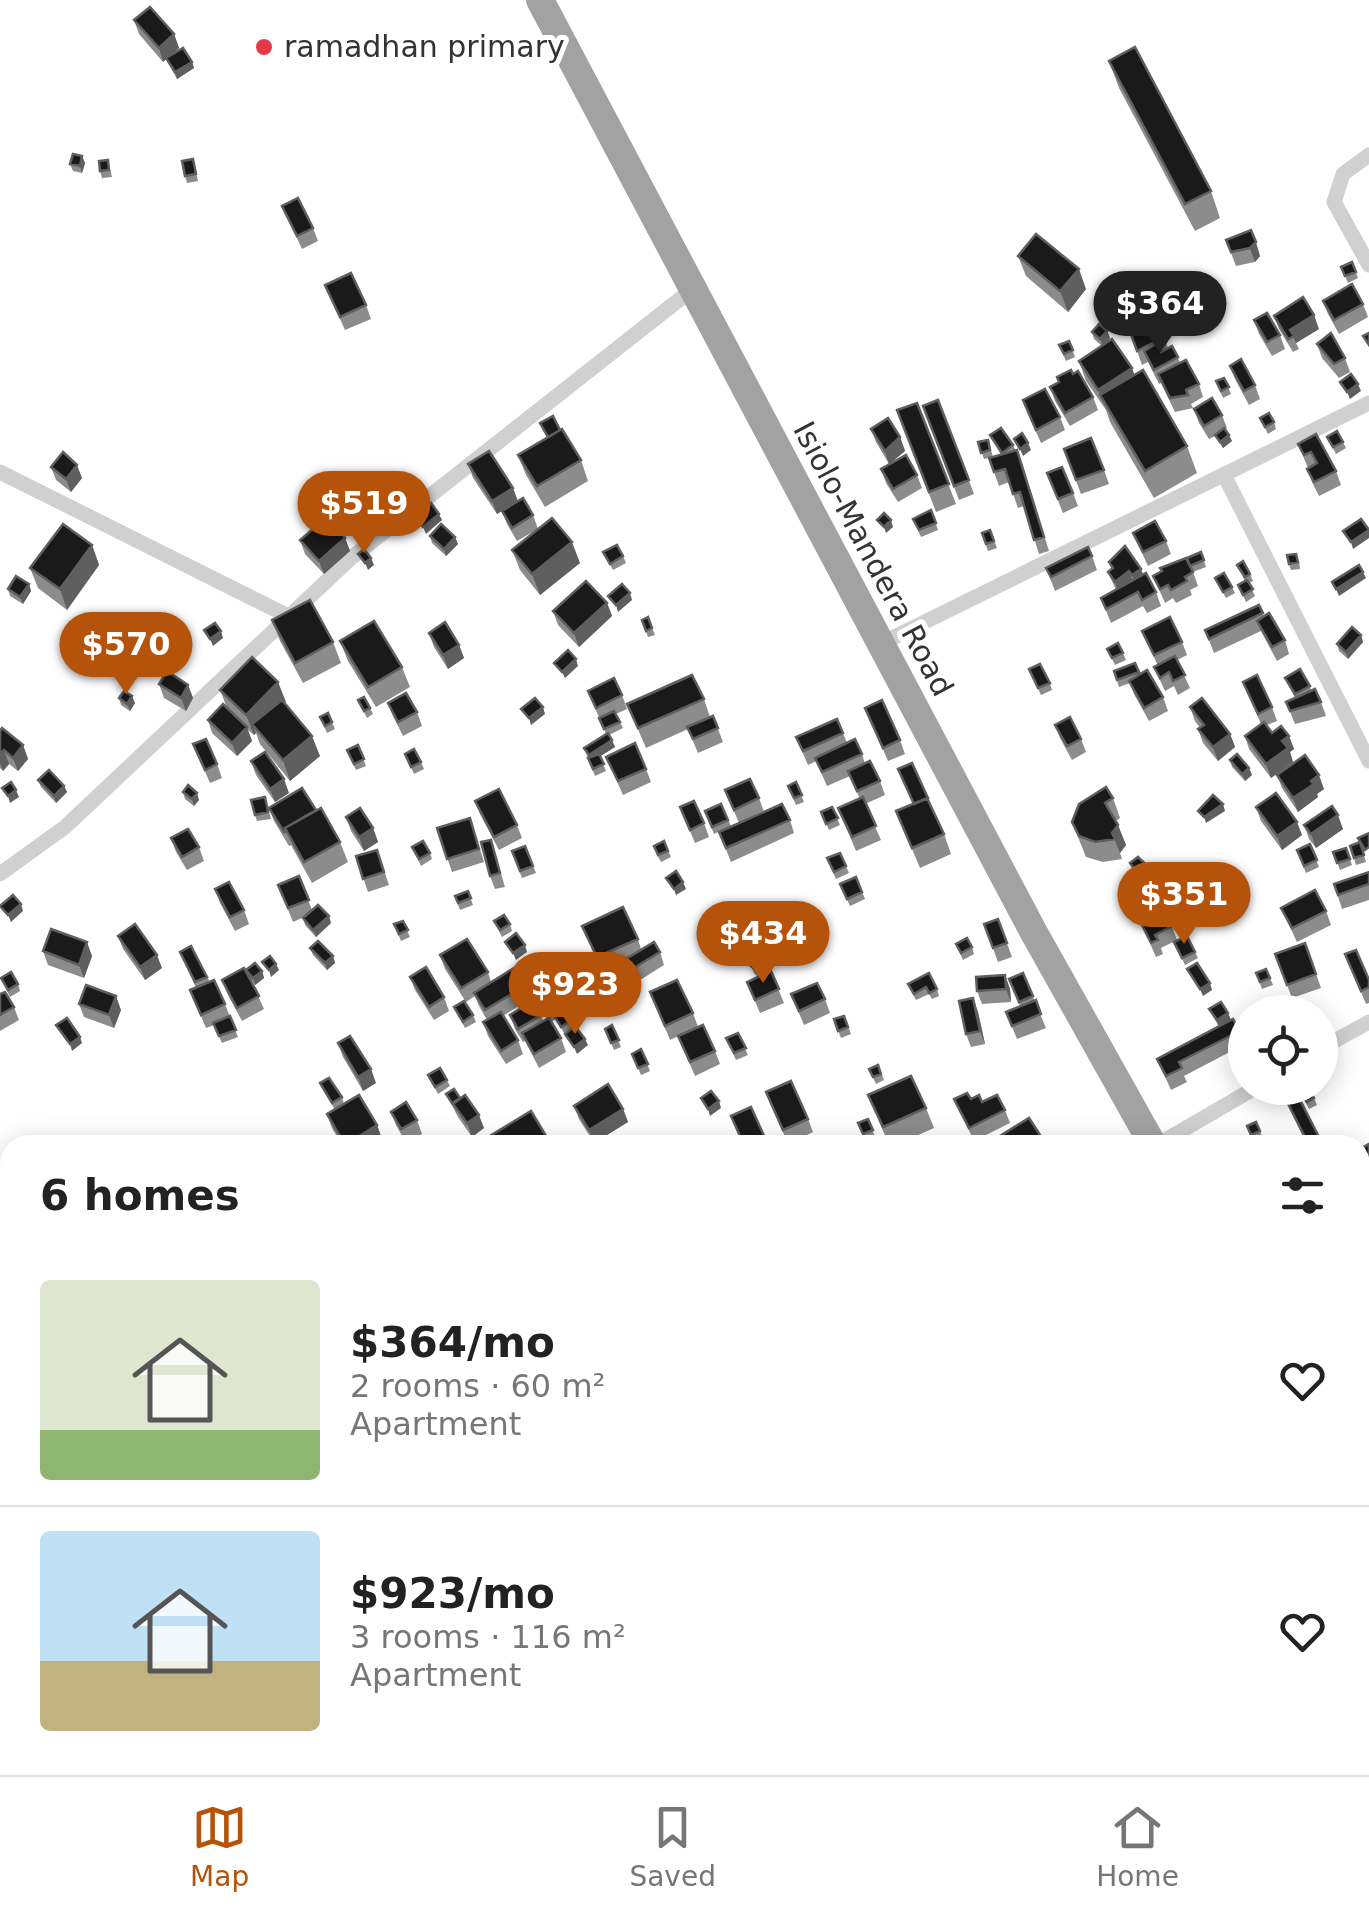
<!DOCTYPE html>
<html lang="en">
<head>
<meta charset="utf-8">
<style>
	:root { --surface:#fff; --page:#f2f2f2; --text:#222; --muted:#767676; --line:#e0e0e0; --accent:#b45309 }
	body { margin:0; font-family:"DejaVu Sans",sans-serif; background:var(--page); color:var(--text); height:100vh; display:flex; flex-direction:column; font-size:38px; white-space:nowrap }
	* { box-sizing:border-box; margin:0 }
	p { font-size:32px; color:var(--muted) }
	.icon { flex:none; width:55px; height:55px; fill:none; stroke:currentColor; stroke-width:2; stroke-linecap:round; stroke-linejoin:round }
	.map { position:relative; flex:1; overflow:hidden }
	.drawer { position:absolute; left:0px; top:1135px; width:1370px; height:640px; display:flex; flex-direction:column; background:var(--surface); border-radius:30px 30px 0 0; box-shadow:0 5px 25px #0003 }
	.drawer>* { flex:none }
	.tools { position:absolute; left:1228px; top:995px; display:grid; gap:20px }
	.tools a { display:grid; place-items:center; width:110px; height:110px; border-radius:50%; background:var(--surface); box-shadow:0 5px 25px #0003; font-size:50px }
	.price { position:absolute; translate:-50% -85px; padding:0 22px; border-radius:35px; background:var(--accent); color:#fff; font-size:32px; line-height:65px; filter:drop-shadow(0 2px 5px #0008) }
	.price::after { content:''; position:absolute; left:50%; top:60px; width:30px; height:22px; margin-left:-15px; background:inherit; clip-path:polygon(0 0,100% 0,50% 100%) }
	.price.selected { background:#222; color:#fff }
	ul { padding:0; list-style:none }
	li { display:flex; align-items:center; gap:30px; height:250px; padding:0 40px }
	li+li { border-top:2px solid var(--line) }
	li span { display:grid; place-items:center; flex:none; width:280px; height:200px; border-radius:10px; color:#555 }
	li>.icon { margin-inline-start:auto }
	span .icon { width:120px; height:120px; fill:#fffc; stroke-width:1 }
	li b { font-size:42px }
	h2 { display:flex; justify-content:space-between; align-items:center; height:120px; padding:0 40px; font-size:42px }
	.tabs { display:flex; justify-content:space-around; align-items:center; height:140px; border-top:2px solid var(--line); background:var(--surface); font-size:28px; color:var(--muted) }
	.tabs a { display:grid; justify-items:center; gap:5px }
	.tabs .selected { color:var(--accent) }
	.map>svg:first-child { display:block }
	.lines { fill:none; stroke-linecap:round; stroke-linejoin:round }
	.minor { stroke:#d0d0d0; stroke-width:15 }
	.trunk { stroke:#a2a2a2; stroke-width:28 }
	.wall { fill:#8c8c8c }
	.shaded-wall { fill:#5f5f5f }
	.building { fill:#1a1a1a; stroke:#5f5f5f; stroke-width:2.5 }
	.poi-dot { fill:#e63946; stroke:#fff; stroke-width:4 }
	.labels { text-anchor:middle; stroke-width:10; stroke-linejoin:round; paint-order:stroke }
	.poi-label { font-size:30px; fill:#333; stroke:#fff; text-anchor:start }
	.street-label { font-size:30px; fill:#333; stroke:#fff }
</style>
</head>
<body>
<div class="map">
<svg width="1369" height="1775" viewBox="0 0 1369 1775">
	<rect width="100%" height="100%" fill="#fff"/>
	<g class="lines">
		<!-- minor -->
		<path class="minor" d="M1369,155L1343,174L1334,202L1369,265
			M0,472L288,616
			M1224,475L1369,761
			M880,644L1369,403
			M0,874L65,827L351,558L694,288
			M1320,1049L1369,1022
			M1157,1145L1255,1088
			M1360,1259L1369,1254
			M1360,1569L1369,1563
			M1037,1765L1043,1775"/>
		<!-- trunk -->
		<path class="trunk" d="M540,0L1033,931L1153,1145
			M1360,1523L1369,1539"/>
	</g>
	<!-- wall -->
	<path class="wall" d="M134,20L174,34L179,48L172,55L192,62L194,68L177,79L166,59L163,62L139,34Z
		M1109,61L1211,191L1220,218L1195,231L1119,88Z
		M82,156L85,163L82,173L73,171L70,164Z
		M193,159L198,181L187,183L185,176Z
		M108,160L112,177L102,178L100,171Z
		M282,206L313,228L318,241L302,249Z
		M1251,230L1260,256L1255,262L1236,266L1226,240Z
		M1018,256L1086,289L1068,312L1026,276Z
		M1352,262L1358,278L1348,283L1341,267Z
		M325,285L366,305L371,319L345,330Z
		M1178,287L1194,291L1197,298L1186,304Z
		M1323,301L1363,304L1368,317L1339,334L1328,314Z
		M1274,316L1319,329L1296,343L1299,349L1293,352L1279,329Z
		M1126,320L1164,337L1168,348L1178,357L1180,363L1199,384L1203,397L1191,404L1193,408L1175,412L1161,383L1159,384L1148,362L1142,365Z
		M1254,320L1280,335L1285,349L1272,356L1259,334Z
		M1107,331L1110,338L1104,345L1132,368L1134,375L1187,446L1197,473L1154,498L1110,422L1106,410L1086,381L1079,361L1102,346L1094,339L1092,332Z
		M1069,341L1075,357L1066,361L1062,352Z
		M1317,344L1345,358L1350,372L1339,378L1322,358Z
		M1230,366L1255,385L1260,399L1249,405L1235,379Z
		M1073,374L1093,397L1098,410L1070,426L1055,401L1050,387Z
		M1224,378L1231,394L1223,398L1216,381Z
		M938,400L974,494L959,500L923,406Z
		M917,403L956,504L936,512L897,410Z
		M1194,409L1222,415L1227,428L1225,429L1232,441L1223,448L1215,436L1209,439L1199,423Z
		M1028,414L1060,417L1065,430L1041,443Z
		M1260,418L1274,422L1276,429L1268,434Z
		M540,423L581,460L588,481L545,507L526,475L518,455L547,438Z
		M871,429L900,437L905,451L890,464L917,475L922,488L898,502L886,483L881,469L889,464L876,442Z
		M1316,434L1336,471L1341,485L1319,496L1312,482L1308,468L1298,444Z
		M990,435L1013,445L1022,463L1049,551L1039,554L1024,506L1018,508L1009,482L999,486L989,458L1001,455Z
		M1327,437L1343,442L1346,448L1336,454Z
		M988,440L993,457L984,459L978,442Z
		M1064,449L1104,470L1109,484L1081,494Z
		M468,464L533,515L538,529L517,541L507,524L502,511L497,514L473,478Z
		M51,467L82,478L71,492L56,480Z
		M1047,473L1073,493L1078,506L1063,513Z
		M342,506L376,518L381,531L358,542Z
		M931,510L938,530L921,537L913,519Z
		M990,530L997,548L988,551L982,533Z
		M1133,533L1166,541L1171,554L1148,566Z
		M430,536L455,537L458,544L446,556L432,543Z
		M345,538L350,551L324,574L305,554L300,540Z
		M92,545L99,565L67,610L38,588L30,568Z
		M512,550L580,563L540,595L520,570Z
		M603,552L623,556L626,563L613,570Z
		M1201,552L1206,567L1193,572L1198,586L1190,590L1192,595L1176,603L1173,598L1165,603L1153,576L1186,558Z
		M1092,556L1097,570L1055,591L1046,568Z
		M1299,561L1300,569L1291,570L1289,564Z
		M1109,562L1141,569L1143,575L1156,592L1161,606L1147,613L1143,606L1111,623L1101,598L1116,590L1108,572L1112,569Z
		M1237,565L1250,574L1253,581L1249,583L1255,596L1246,602L1238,585L1245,581Z
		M1215,578L1232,587L1235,593L1226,598Z
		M29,584L31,591L23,604L10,596L8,589Z
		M607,603L612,616L579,647L558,625L553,611Z
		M1259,605L1264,616L1285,640L1289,654L1277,661L1261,631L1214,653L1205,630Z
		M648,617L655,635L648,637L642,620Z
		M272,620L333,642L341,663L303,683L280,641Z
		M1142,631L1182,642L1187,655L1177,660L1190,688L1178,695L1174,686L1165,691L1154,667L1158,666Z
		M429,633L459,645L464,658L448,669L434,647Z
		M1361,635L1363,642L1348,659L1339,651L1337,644Z
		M340,641L402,667L410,687L376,707L348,661Z
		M1107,649L1123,653L1126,660L1115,665Z
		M133,658H160L162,664L154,677L136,665Z
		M1135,663L1140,675L1163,697L1168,711L1149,721L1134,694L1130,683L1119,687L1114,671Z
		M1032,676L1050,683L1052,690L1041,695Z
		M1285,678L1310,686L1311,690L1321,702L1326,716L1295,724L1286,702L1295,698Z
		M278,682L285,703L320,756L290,781L260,744L256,733L254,735L247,729L252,741L237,756L212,733L208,720L227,708L220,690Z
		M1243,682L1272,707L1277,721L1267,725L1272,733L1289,736L1294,749L1290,752L1293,762L1271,778L1249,749L1245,736L1261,724Z
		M159,684L188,685L193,698L186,711L164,698Z
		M588,691L622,695L627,709L616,714L623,728L609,735L615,747L600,756L606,771L595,776L584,748L606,734Z
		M119,698L135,703L130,711L121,705Z
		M704,699L710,717L713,716L723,742L698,753L688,729L646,748L627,704Z
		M358,700L370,708L373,714L367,718Z
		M388,703L417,712L422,726L403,736L393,716Z
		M1190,707L1230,734L1235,747L1218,761L1203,743L1198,729L1200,728L1195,721Z
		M865,708L900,740L905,754L888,761Z
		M328,713L335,729L327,733L320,717Z
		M1055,725L1081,739L1086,752L1072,760L1060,738Z
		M0,731L23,745L28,759L18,771L9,764L3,771L0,768Z
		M843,733L847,743L862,754L865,764L880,781L885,795L865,804L881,840L856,851L838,808L860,799L850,776L827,786L816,761L808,765L796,737Z
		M193,744L217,764L222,778L210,783Z
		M358,745L366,766L356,770L347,750Z
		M405,754L421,762L424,769L414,774Z
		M606,757L646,769L651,782L623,795Z
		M1230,760L1249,768L1252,775L1245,781L1232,767Z
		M251,761L289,793L275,802L256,775Z
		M898,769L944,834L951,854L920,868L896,811L913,804Z
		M1277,775L1324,789L1317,794L1318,797L1298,812L1282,788Z
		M38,780L64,786L67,792L56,803L41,787Z
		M796,782L804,802L796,805L788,786Z
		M725,790L759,798L764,812L790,820L794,833L731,862L719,832L739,823Z
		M183,792L199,800L194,806L185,799Z
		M1113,798L1120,818L1116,821L1126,845L1120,853L1122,859L1103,862L1086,857L1072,822Z
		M475,801L517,825L522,838L499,850L480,814Z
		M267,804L271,819L257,821L255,815Z
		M721,804L731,826L714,834L705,811Z
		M680,807L704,823L709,837L695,843Z
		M832,807L840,825L829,830L821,812Z
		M1256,807L1302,835L1282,850L1261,821Z
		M269,808L316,810L340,842L348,862L312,883L291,845L289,846L274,821Z
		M346,817L373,828L378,842L364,851L351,831Z
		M470,818L484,862L452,872L437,828Z
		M1304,825L1343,829L1316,848L1309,839Z
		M171,838L199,847L204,861L187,870L176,852Z
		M491,840L505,887L495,889L490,876Z
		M664,841L671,857L661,862L656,853Z
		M1360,842L1366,862L1356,865L1350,846Z
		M1310,844L1319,867L1306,873L1297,850Z
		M525,846L536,873L522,878L512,851Z
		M412,847L430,853L432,859L421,866Z
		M1346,848L1352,865L1340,870L1333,852Z
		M377,850L389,885L368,892L356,856Z
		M840,853L849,873L836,879L827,858Z
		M1130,863L1159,882L1148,890L1133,870Z
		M1369,872V900L1342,909L1334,884Z
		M299,876L312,910L331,923L316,937L305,925L303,918L304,917L293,922L278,885Z
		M856,877L865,899L850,906L840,884Z
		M215,889L244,910L249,924L235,931L220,903Z
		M468,891L473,905L460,910L455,896Z
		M1281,908L1326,911L1331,925L1297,942Z
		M1174,914L1177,920L1171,924L1177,940L1161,948L1163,954L1156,957L1142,925Z
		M998,919L1012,957L998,962L984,924Z
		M403,921L410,937L401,941L394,924Z
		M494,921L510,924L512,931L502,937Z
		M582,926L638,939L641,949L660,952L664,965L637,982L628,966L608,976L615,986L620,1000L596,1014L589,1003L584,989L604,977Z
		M118,936L162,968L145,980L123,949Z
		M781,936L788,954L777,959L769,941Z
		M1174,942L1195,952L1198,958L1185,965Z
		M1305,943L1321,988L1292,998L1275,954Z
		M956,944L972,947L974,954L963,960Z
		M310,948L333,956L335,963L327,970L313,955Z
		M43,951L92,956L84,978L48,965Z
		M180,952L207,977L225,1004L238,1037L222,1043L214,1025L206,1028L190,990L196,988Z
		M1345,954L1369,980V1003L1366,1004Z
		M440,955L488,972L491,982L525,986L530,999L503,1016L518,1040L523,1054L506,1064L488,1036L483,1022L487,1020L479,1006L475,996L466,1002L445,969Z
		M751,966L769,967L784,1003L760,1013L747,982L758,977L754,973Z
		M1266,969L1273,985L1262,989L1256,973Z
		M246,970L262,971L264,978L255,985L250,978L264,1009L242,1021L227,993L222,980Z
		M1023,973L1046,1028L1017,1039L1006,1012L1020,1006L1009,979Z
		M1005,975L1010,989L1011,1002L982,1004L977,991Z
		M410,977L444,997L449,1011L434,1020L415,990Z
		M1,978L18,984L20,991L10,997Z
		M632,978L635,985L621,994L614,979Z
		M527,983L549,987L551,992L564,1007L573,1028L564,1033L556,1019L551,1022L561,1038L566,1052L539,1068L525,1041L523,1042L515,1029L510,1015H541L543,1021L548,1018L539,1001L537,1002L529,990Z
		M908,984L937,989L939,996L932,999L929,994L916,1000Z
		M650,992L693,1013L698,1027L670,1040Z
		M0,994L14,1007L19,1020L0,1031Z
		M791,994L825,999L830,1013L804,1025Z
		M973,998L978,1012L985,1044L971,1047L966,1034Z
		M79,1004L121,1010L114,1028L84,1017Z
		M454,1007L473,1015L476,1022L465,1028Z
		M1209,1009L1231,1020L1224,1024L1240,1031L1245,1044L1184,1076L1187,1082L1171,1090L1157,1059L1219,1027Z
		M844,1016L851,1034L841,1038L834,1019Z
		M612,1025L621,1047L614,1050L605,1029Z
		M738,1033L748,1055L736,1060L726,1038Z
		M678,1036L715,1051L720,1064L695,1076Z
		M338,1043L376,1083L363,1091L343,1057Z
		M641,1049L650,1071L641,1075L632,1054Z
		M878,1065L884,1080L876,1084L869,1069Z
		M428,1075L447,1080L450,1086L438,1094Z
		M320,1083L342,1097L344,1104L377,1125L382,1139L372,1145H342L332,1128L327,1114L335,1110Z
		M1280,1088L1323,1145H1307Z
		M766,1092L808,1119L813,1132L788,1144Z
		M446,1094L484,1128L472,1137L458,1117Z
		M1301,1094L1314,1098L1317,1105L1309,1109Z
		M868,1095L926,1108L934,1128L896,1145H889Z
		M954,1099H971L1005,1110L1010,1123L974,1141Z
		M574,1106L623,1109L628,1122L594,1143L579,1119Z
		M391,1112L417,1120L422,1134L406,1143L396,1125Z
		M731,1116L765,1138L768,1145H743Z
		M868,1119L875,1137L866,1141L858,1123Z
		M1256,1122L1263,1138L1254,1142L1247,1126Z
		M1040,1135L1044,1145H1003L1000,1136Z
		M488,1137L548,1139L551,1145H492Z
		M1369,1144V1194L1360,1198V1149Z
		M1360,1398L1369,1419L1368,1452L1360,1434Z
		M1360,1604L1369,1611V1657L1360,1638Z
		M493,1765L497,1775H438L434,1766Z
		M669,1765L673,1775H615Z
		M678,1765H698L701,1771L692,1775H683Z
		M882,1765H905L889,1775Z
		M920,1765H943L926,1775Z
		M959,1765H1003L1006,1773L1001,1775H972L969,1767L964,1771Z
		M1099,1765H1138L1122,1775H1104Z"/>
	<!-- shaded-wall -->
	<path class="shaded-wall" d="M174,34L179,48L163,62L159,48Z
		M192,62L194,68L177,79L175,72Z
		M82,156L85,163L82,173L80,166Z
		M1256,242L1260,256L1255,262L1250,248Z
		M1079,269L1086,289L1068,312L1060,291Z
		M1314,315L1319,329L1296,343L1290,330Z
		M1107,331L1110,338L1103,346L1100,339Z
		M1132,368L1139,389L1100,395L1098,390Z
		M1358,384L1361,391L1350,399L1347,392Z
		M1229,435L1232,441L1223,448L1220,442Z
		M900,437L905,451L889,464L885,451Z
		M1028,443L1031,450L1023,456L1020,449Z
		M77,465L82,478L71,492L66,479Z
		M513,488L518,501L497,514L492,501Z
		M439,514L442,520L426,534L423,527Z
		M891,520L893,527L886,533L884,527Z
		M1369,530V538L1353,549L1351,542Z
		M455,537L458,544L446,556L444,549Z
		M345,538L350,551L324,574L319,561Z
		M572,542L580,563L540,595L532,574Z
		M92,545L99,565L67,610L60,589Z
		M371,558L374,565L368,570L365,563Z
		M1141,569L1146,582L1137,589L1132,575Z
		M1129,571L1134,585L1119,595L1115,582Z
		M1363,572L1366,578L1339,596L1336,589Z
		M29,584L31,591L23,604L20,597Z
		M630,593L632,600L618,612L616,605Z
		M607,603L612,616L579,647L574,633Z
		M221,631L223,638L213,646L210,639Z
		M1361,635L1363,642L1348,659L1346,652Z
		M459,645L464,658L448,669L443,655Z
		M160,658L162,664L154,677L151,670Z
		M576,659L578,666L565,678L562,672Z
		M278,682L286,702L258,731L252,724L256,733L254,735L246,715Z
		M188,685L193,698L186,711L181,698Z
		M132,696L135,703L130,711L127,704Z
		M543,707L545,714L531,725L529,718Z
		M247,727L252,741L237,756L232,743Z
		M1230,734L1235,747L1218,761L1213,747Z
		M312,736L320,756L290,781L283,760Z
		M1289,736L1294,749L1290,752L1293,762L1271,778L1266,764L1282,741Z
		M612,740L615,747L591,762L589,755Z
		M23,745L28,759L18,771L13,758Z
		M4,750L9,764L3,771L0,763V754Z
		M1249,768L1252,775L1245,781L1242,774Z
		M1319,775L1324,789L1317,794L1318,797L1298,812L1293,798Z
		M284,779L289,793L275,802L270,789Z
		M64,786L67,792L56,803L54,796Z
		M16,790L19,797L10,803L8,796Z
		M197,793L199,800L194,806L192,799Z
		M1223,804L1225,811L1206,823L1204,817Z
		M1338,815L1343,829L1316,848L1311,834Z
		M1297,822L1302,835L1282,850L1277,836Z
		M1118,825L1126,845L1120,853L1112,833Z
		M373,828L378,842L364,851L359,837Z
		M1157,875L1159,882L1148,890L1145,883Z
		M683,882L686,889L676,895L674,889Z
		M21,904L23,911L11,922L8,915Z
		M329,916L331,923L316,937L313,930Z
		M87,942L92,956L84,978L79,965Z
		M525,945L527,952L516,960L513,953Z
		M157,955L162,968L145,980L140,967Z
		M333,956L335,963L327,970L325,963Z
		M276,964L279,970L271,977L269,970Z
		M262,971L264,978L255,985L253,978Z
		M1005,975L1010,989L1011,1002L1006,989Z
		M1210,983L1212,990L1203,996L1200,989Z
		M116,996L121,1010L114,1028L109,1015Z
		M973,998L978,1012L985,1044L980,1031Z
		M1228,1013L1231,1020L1219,1027L1217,1020Z
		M80,1037L82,1043L72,1051L70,1044Z
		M585,1039L588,1045L577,1054L574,1047Z
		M371,1069L376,1083L363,1091L358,1077Z
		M719,1101L721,1108L710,1116L708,1109Z
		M623,1109L628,1122L594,1143L589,1130Z
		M479,1115L484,1128L472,1137L467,1123Z
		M377,1125L382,1139L372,1145H345Z
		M1369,1683V1709L1360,1715V1698L1363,1687Z
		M1369,1761V1775H1347Z"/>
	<!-- building -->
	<path class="building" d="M150,7L174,34L159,48L134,20Z
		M1135,47L1211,191L1185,204L1109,61Z
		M183,48L192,62L175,72L166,58Z
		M73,154L82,156L80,166L70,164Z
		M193,159L196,174L185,176L182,161Z
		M108,160L109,170L100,171L99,161Z
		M298,198L313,228L297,236L282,206Z
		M1251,230L1256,242L1250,248L1231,252L1226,240Z
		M1036,234L1079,269L1060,291L1018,256Z
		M1352,262L1356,272L1345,276L1341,267Z
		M351,273L366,305L340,317L325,285Z
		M1189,281L1194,291L1184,297L1178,287Z
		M1352,284L1363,304L1334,320L1323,301Z
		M1303,297L1314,315L1290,330L1294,336L1288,339L1274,316Z
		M1148,308L1164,337L1137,351L1126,320Z
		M1267,313L1280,335L1267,342L1254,320Z
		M1099,324L1107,331L1100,339L1092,332Z
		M1331,333L1345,358L1334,364L1317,344Z
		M1369,333V345L1363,336Z
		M1112,339L1132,368L1098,390L1079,361Z
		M1069,341L1073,350L1064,354L1059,345Z
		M1156,344L1161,352L1172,346L1178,357L1154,370L1144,351Z
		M1241,359L1255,385L1244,391L1230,366Z
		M1186,360L1199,384L1186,390L1188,395L1170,398L1158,374Z
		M1071,370L1073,374L1078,371L1093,397L1065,413L1050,387L1059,382L1057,377Z
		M1143,370L1187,446L1145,471L1100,395Z
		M1351,374L1358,384L1347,392L1340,382Z
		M1224,378L1229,387L1221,391L1216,381Z
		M1045,389L1060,417L1036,430L1023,400Z
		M1212,398L1222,415L1204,426L1194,409Z
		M938,400L969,480L954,486L923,406Z
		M917,403L949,484L929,492L897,410Z
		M1269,413L1274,422L1265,427L1260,418Z
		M553,416L560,430L548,437L540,423Z
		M888,418L900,437L885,451L871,429Z
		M1001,428L1013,445L1002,453L990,435Z
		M1224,428L1229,435L1220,442L1215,435Z
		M562,429L581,460L537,486L518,455Z
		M1337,431L1343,442L1333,447L1327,437Z
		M1022,433L1028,443L1020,449L1014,439Z
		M1316,434L1336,471L1314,482L1307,469L1317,463L1311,452L1304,455L1298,444Z
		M1091,438L1104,470L1076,480L1064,449Z
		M988,440L990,450L981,453L978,442Z
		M1017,450L1044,537L1034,540L1020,492L1013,494L1005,469L994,472L989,458Z
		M489,451L513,488L492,501L468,464Z
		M63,452L77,465L66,479L51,467Z
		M906,455L917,475L893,489L881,469Z
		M1062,467L1073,493L1058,499L1047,473Z
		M365,495L376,518L354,529L342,506Z
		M523,498L533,515L512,528L502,511Z
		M431,503L439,514L423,527L415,517Z
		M931,510L936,523L919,530L913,519Z
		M884,513L891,520L884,527L877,520Z
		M327,517L345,538L319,561L300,540Z
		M552,518L572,542L532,574L512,550Z
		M1361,519L1369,530L1351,542L1343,531Z
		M1155,521L1166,541L1143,552L1133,533Z
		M63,524L92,545L60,589L30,568Z
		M441,524L455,537L444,549L430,536Z
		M990,530L994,541L986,544L982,533Z
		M617,545L623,556L610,564L603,552Z
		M1125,546L1141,569L1132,575L1129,571L1115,582L1108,572L1113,568L1109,562Z
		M1088,547L1092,556L1051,577L1046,568Z
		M364,549L371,558L365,563L358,554Z
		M1201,552L1204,560L1190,566L1187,558Z
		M1296,554L1298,562L1289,564L1287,555Z
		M1186,558L1193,572L1185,577L1187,581L1171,590L1168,585L1160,589L1153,576L1162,571L1160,568Z
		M1243,561L1250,574L1245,577L1237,565Z
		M1359,565L1363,572L1336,589L1332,582Z
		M1146,573L1156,592L1142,600L1138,592L1106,609L1101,598Z
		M1224,573L1232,587L1223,592L1215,578Z
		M16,576L29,584L20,597L8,589Z
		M1247,580L1253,589L1243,595L1238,585Z
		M586,581L607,603L574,633L553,611Z
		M622,584L630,593L616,605L608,596Z
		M310,600L333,642L295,663L272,620Z
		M1259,605L1263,613L1209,639L1205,630Z
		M1269,613L1285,640L1272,647L1257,621Z
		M648,617L652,628L646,631L642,620Z
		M1170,617L1182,642L1154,655L1142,631Z
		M374,621L402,667L368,687L340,641Z
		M445,622L459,645L443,655L429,633Z
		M215,623L221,631L210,639L204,630Z
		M1352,627L1361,635L1346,652L1337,644Z
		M1118,643L1123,653L1112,658L1107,649Z
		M142,645L160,658L151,670L133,658Z
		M568,650L576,659L562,672L554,663Z
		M1175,656L1185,675L1173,681L1169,672L1160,678L1154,667Z
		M252,657L278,682L246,715L220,690Z
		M1135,663L1139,672L1117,680L1114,671Z
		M1040,664L1050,683L1038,688L1029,669Z
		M1300,669L1310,686L1295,694L1285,678Z
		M1147,670L1163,697L1144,708L1129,681Z
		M167,671L188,685L181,698L159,684Z
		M692,675L704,699L638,728L627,704Z
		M1257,675L1272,707L1258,714L1243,682Z
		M614,678L622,695L596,708L588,691Z
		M1315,689L1321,702L1290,711L1286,702Z
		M124,691L132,696L127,704L119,698Z
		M406,693L417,712L398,722L388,703Z
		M364,697L370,708L364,711L358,700Z
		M535,698L543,707L529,718L521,709Z
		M1202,698L1230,734L1213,747L1198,729L1204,725L1190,707Z
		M282,700L312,736L283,760L252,724Z
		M882,700L900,740L883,748L865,708Z
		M223,704L247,727L232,743L208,720Z
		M614,711L620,722L604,729L599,718Z
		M328,713L332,722L325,726L320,717Z
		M713,716L718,728L693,739L687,727Z
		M1070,717L1081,739L1067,746L1055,725Z
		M837,719L843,733L803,751L796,737Z
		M1264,722L1272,733L1281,726L1289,736L1282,741L1288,748L1266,764L1245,736Z
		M2,728L23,745L13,758L4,750L0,754V731Z
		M608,733L612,740L589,755L584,748Z
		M206,739L217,764L205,770L193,744Z
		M855,739L862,754L822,772L815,758Z
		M635,743L646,769L618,781L606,757Z
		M358,745L364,759L354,764L347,750Z
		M414,749L421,762L411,767L405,754Z
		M265,752L284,779L270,789L251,761Z
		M599,754L604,764L593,769L588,758Z
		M1237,754L1249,768L1242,774L1230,760Z
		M1305,755L1319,775L1311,781L1314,784L1293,798L1277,775Z
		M870,761L880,781L857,791L848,771Z
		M912,763L928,798L914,804L898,769Z
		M49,770L64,786L54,796L38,780Z
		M750,779L759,798L734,810L725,790Z
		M11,782L16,790L8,796L2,788Z
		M796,782L802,795L794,798L788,786Z
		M188,785L197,793L192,799L183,792Z
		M1106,787L1113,798L1105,803L1118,825L1112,833L1115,839L1095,842L1079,836L1072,822L1079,804Z
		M302,788L316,810L285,828L286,831L284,832L269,808Z
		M499,789L517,825L494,837L475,801Z
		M1276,793L1297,822L1277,836L1256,807Z
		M1213,795L1223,804L1204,817L1198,811Z
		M265,797L268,812L255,815L251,800Z
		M863,797L876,826L852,837L838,808Z
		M927,798L944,834L912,848L896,811Z
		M694,801L704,823L690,830L680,807Z
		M721,804L728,820L712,827L705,811Z
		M782,804L790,820L726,848L719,832Z
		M1332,806L1338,815L1311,834L1304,825Z
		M832,807L838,818L826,824L821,812Z
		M321,808L340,842L304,862L285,828Z
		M360,808L373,828L359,837L346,817Z
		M470,818L479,849L447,859L437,828Z
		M188,829L199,847L182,857L171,838Z
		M1369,833V847L1365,850L1358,838Z
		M491,840L500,873L490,876L481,842Z
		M423,841L430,853L419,859L412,847Z
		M664,841L668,851L658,855L654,846Z
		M1360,842L1364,855L1354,858L1350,846Z
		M1310,844L1317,860L1304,866L1297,850Z
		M525,846L533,866L520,871L512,851Z
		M1346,848L1350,859L1337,863L1333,852Z
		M377,850L384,872L363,879L356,856Z
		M840,853L846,866L834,872L827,858Z
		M1138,857L1157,875L1145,883L1130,863Z
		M676,871L683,882L674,889L666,878Z
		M1369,872V884L1338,895L1334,884Z
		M299,876L309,900L288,908L278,885Z
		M856,877L862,892L847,899L840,884Z
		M229,882L244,910L230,917L215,889Z
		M1315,890L1326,911L1292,928L1281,908Z
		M468,891L471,898L458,903L455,896Z
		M13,895L21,904L8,915L0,906Z
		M318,905L329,916L313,930L303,918Z
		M1169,906L1174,914L1168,917L1165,913L1161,915L1159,911Z
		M623,907L638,939L597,957L582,926Z
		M1165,913L1172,926L1155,935L1158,940L1151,943L1142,925Z
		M504,915L510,924L500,930L494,921Z
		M998,919L1007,943L993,948L984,924Z
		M403,921L408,930L399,934L394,924Z
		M135,924L157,955L140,967L118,936Z
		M51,929L87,942L79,965L43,951Z
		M516,933L525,945L513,953L505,942Z
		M781,936L786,947L775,952L769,941Z
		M1187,936L1195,952L1182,958L1174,942Z
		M967,938L972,947L961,953L956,944Z
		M467,939L488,972L461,988L440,955Z
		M318,941L333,956L325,963L310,948Z
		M654,942L660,952L632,969L626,959Z
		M1305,943L1316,974L1287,985L1275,954Z
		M191,946L207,977L195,982L180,952Z
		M1356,950L1369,980V987L1361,991L1345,954Z
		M270,956L276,964L269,970L262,962Z
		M764,959L769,967L759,973L751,966Z
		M255,963L262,971L253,978L246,970Z
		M1197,963L1210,983L1200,989L1187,969Z
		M426,967L444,997L429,1007L410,977Z
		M244,968L259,996L237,1008L222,980Z
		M514,968L525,986L485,1010L474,993Z
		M1266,969L1270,978L1260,982L1256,973Z
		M628,971L632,978L618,987L614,979Z
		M771,971L779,989L755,1000L747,982Z
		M11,972L18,984L8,990L1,978Z
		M929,973L937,989L929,993L926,987L914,994L908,984Z
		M1023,973L1033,996L1019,1002L1009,979Z
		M542,974L549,987L535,996L527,983Z
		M608,975L615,986L591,1000L584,989Z
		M1005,975L1006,989L977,991L976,977Z
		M214,980L225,1004L201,1015L190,990Z
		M677,980L693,1013L665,1026L650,992Z
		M817,983L825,999L799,1011L791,994Z
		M86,985L116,996L109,1015L79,1004Z
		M554,991L564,1007L547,1016L538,1000Z
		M5,992L14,1007L0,1015V994Z
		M973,998L980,1031L966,1034L959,1001Z
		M1036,1000L1041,1014L1012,1026L1006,1012Z
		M464,1001L473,1015L463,1022L454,1007Z
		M533,1001L541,1015L518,1029L510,1015Z
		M1221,1002L1228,1013L1217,1020L1209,1009Z
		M564,1011L570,1021L561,1027L555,1017Z
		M501,1012L518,1040L501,1051L483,1022Z
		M230,1016L236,1030L219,1036L213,1023Z
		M844,1016L848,1027L838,1031L834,1019Z
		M67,1018L80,1037L70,1044L56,1025Z
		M549,1018L561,1038L534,1054L522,1033Z
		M1233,1019L1240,1031L1179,1062L1182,1068L1166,1076L1157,1059Z
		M612,1025L619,1040L611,1043L605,1029Z
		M703,1025L715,1051L690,1062L678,1036Z
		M575,1026L585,1039L574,1047L565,1034Z
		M738,1033L746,1048L734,1053L726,1038Z
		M350,1036L371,1069L358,1077L338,1043Z
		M641,1049L648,1064L638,1068L632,1054Z
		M878,1065L881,1074L873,1077L869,1069Z
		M440,1068L447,1080L435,1087L428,1075Z
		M911,1076L926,1108L883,1127L868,1095Z
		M329,1078L342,1097L332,1103L320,1083Z
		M791,1081L808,1119L783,1130L766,1092Z
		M608,1084L623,1109L589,1130L574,1106Z
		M1280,1088H1294L1323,1145H1309Z
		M454,1089L460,1098L452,1103L446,1094Z
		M1309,1089L1314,1098L1307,1102L1301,1094Z
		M711,1091L719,1101L708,1109L701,1098Z
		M967,1093L971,1099L979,1095L982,1102L997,1095L1005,1110L969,1128L954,1099Z
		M359,1095L377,1125L345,1145L327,1114Z
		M465,1095L479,1115L467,1123L453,1104Z
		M406,1102L417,1120L401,1129L391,1112Z
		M751,1107L765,1138L751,1145H744L731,1116Z
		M531,1111L548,1139L538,1145H494L488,1137Z
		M1029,1118L1040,1135L1025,1145H1005L1000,1136Z
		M868,1119L873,1130L863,1134L858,1123Z
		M1256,1122L1260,1131L1251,1135L1247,1126Z
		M432,1138L436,1145H420Z
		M1369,1144V1159L1365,1161L1360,1149Z
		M1360,1151L1369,1168V1170L1360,1175Z
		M10,1200V1249L7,1250L0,1231V1204Z
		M1362,1281L1369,1290V1303L1366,1306L1360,1299V1283Z
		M1360,1398L1369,1419V1436L1363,1439L1360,1431Z
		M1364,1603L1368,1611L1360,1615V1604Z
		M1369,1611V1635L1362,1639L1360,1635V1615Z
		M1366,1664L1369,1670V1683L1363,1687L1367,1693L1360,1698V1668Z
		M1369,1747V1761L1347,1775H1344L1338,1766L1360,1765V1752Z
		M436,1765H493L495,1768L482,1775H439L434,1766Z
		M633,1765H669L670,1767L655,1775H615Z
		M909,1765L915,1775H902L900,1770Z
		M969,1765H988L972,1772Z
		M1195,1765H1213L1216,1769L1209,1775H1201L1194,1766Z
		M1017,1766L1020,1772L1015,1775H1003Z"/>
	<!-- markers -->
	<circle class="poi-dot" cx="264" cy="47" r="10"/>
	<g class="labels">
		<!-- poi labels -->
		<g class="poi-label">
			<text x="284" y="57">ramadhan primary</text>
		</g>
		<!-- street labels -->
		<g class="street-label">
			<text transform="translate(873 559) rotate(62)" y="10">Isiolo-Mandera Road</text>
		</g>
	</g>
</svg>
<div class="tools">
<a><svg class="icon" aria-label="locate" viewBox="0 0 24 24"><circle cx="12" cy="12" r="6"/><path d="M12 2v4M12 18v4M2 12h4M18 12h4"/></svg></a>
</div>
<b class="price selected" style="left:1160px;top:356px">$364</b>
<b class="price" style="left:364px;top:556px">$519</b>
<b class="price" style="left:126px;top:697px">$570</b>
<b class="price" style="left:1184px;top:947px">$351</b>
<b class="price" style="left:763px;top:986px">$434</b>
<b class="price" style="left:575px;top:1037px">$923</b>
<section class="drawer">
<h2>6 homes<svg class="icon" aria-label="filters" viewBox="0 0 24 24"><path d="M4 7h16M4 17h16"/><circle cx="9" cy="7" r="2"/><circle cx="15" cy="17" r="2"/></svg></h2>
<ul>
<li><span style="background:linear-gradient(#dfe7d0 75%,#8fb573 0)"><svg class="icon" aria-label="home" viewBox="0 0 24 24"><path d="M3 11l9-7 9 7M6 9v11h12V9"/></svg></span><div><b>$364/mo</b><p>2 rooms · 60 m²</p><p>Apartment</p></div><svg class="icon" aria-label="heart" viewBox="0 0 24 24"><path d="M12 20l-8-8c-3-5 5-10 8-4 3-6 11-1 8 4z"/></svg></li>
<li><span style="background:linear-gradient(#bfe0f5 65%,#c2b280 0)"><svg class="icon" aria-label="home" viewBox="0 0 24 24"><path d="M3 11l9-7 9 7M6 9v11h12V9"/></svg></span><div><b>$923/mo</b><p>3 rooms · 116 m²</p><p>Apartment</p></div><svg class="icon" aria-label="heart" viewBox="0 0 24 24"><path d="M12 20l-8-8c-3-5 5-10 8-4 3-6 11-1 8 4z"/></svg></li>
</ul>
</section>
</div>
<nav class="tabs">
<a class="selected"><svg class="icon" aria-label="map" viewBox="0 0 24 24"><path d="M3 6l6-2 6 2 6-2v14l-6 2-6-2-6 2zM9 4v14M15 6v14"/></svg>Map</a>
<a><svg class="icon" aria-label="saved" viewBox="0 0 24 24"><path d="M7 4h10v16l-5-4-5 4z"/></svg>Saved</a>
<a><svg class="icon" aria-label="home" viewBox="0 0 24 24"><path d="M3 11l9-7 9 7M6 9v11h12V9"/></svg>Home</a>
</nav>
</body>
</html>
